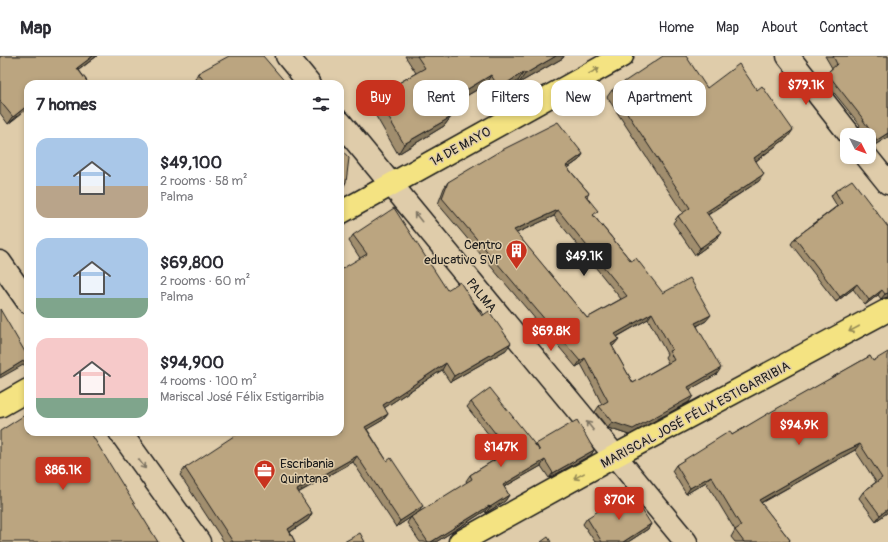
<!DOCTYPE html>
<html lang="en">
<head>
<meta charset="utf-8">
<style>
	:root { --surface:#fff; --page:#f2f2f3; --text:#2b2b33; --muted:#7c7c81; --line:#e1e1e2; --accent:#c8321e }
	body { margin:0; font-family:Pangolin,sans-serif; background:var(--page); color:var(--text); height:100vh; display:flex; flex-direction:column; font-size:15px; white-space:nowrap }
	* { box-sizing:border-box; margin:0 }
	p { font-size:13px; color:var(--muted) }
	.icon { flex:none; width:22px; height:22px; fill:none; stroke:currentColor; stroke-width:2; stroke-linecap:round; stroke-linejoin:round }
	.map { position:relative; flex:1; overflow:hidden }
	.details { position:absolute; left:24px; top:24px; width:320px; height:356px; display:flex; flex-direction:column; background:var(--surface); border-radius:12px; box-shadow:0 2px 6px #0003 }
	.details>* { flex:none }
	.banner { position:absolute; left:356px; top:24px; width:380px; height:36px; display:flex; gap:8px }
	.needle { width:26px; rotate:132deg }
	.buttons { position:absolute; left:840px; top:72px; display:grid; gap:8px }
	.buttons a { display:grid; place-items:center; width:36px; height:36px; border-radius:8px; background:var(--surface); box-shadow:0 2px 6px #0003; font-size:20px }
	.price { position:absolute; translate:-50% -34px; padding:0 9px; border-radius:4px; background:var(--accent); color:#fff; font-size:13px; line-height:26px; filter:drop-shadow(0 1px 2px #0008) }
	.price::after { content:''; position:absolute; left:50%; top:24px; width:12px; height:9px; margin-left:-6px; background:inherit; clip-path:polygon(0 0,100% 0,50% 100%) }
	.price.on { background:#222; color:#fff }
	ul { padding:0; list-style:none }
	li { display:flex; align-items:center; gap:12px; height:100px; padding:0 12px }
	li span { display:grid; place-items:center; flex:none; width:112px; height:80px; border-radius:12px; color:#555 }
	li>.icon { margin-inline-start:auto }
	span .icon { width:48px; height:48px; fill:#fffc; stroke-width:1 }
	li b { font-size:17px }
	h2 { display:flex; justify-content:space-between; align-items:center; height:48px; padding:0 12px; font-size:17px }
	.pill { padding:0 14px; border-radius:12px; background:var(--surface); box-shadow:0 2px 6px #0003; font-size:14px; line-height:36px }
	.pill.on { background:var(--accent); color:#fff }
	header { display:flex; align-items:center; gap:24px; box-sizing:border-box; height:56px; padding:0 20px; background:var(--surface); border-bottom:1px solid var(--line) }
	header strong { font-size:19px }
	nav { display:flex; gap:22px; margin-inline-start:auto; font-size:14px }
	.map>svg:first-child { display:block }
	.lines { fill:none; stroke-linecap:round; stroke-linejoin:round }
	.minor-casing { stroke:#1c1c1c; stroke-width:25 }
	.major-casing { stroke:#1c1c1c; stroke-width:25 }
	.minor { stroke:#dfccaa; stroke-width:22 }
	.major { stroke:#f4e382; stroke-width:22 }
	.wall { fill:#a18e6e; stroke:#1c1c1c; fill-rule:evenodd }
	.shaded-wall { fill:#83745a; stroke:#1c1c1c }
	.building { fill:#bba580; stroke:#1c1c1c; fill-rule:evenodd }
	.oneway { stroke:#938954 }
	.oneway2 { stroke:#7e7463 }
	.labels { text-anchor:middle; stroke-width:3; stroke-linejoin:round; paint-order:stroke }
	.street-label { font-size:13px; fill:#1c1c1c; stroke:#dfccaa }
	.poi-label { font-size:13px; fill:#1c1c1c; stroke:#dfccaa; text-anchor:end }
</style>
</head>
<body>
<header>
<strong>Map</strong>
<nav><a>Home</a><a>Map</a><a>About</a><a>Contact</a></nav>
</header>
<div class="map">
<svg width="888" height="486" viewBox="0 0 888 486">
	<rect width="100%" height="100%" fill="#dfccaa"/>
	<filter id="ink" filterUnits="userSpaceOnUse"><feTurbulence type="fractalNoise" baseFrequency=".025" numOctaves="2"/><feDisplacementMap in="SourceGraphic" scale="8" xChannelSelector="R" yChannelSelector="G"/><feConvolveMatrix kernelMatrix="1 2 1 2 8 2 1 2 1" color-interpolation-filters="sRGB"/></filter>
	<g filter="url(#ink)">
		<g class="lines">
			<defs>
				<path id="minor" d="M287,0L310,28
					M788,0L850,79
					M340,66L686,486
					M867,101L888,127
					M0,206L28,246
					M120,376L199,486"/>
				<path id="major" d="M340,157L622,0
					M0,350L28,334
					M460,486L615,400L888,254"/>
			</defs>
			<!-- minor casing -->
			<use href="#minor" class="minor-casing"/>
			<!-- major casing -->
			<use href="#major" class="major-casing"/>
			<!-- minor -->
			<use href="#minor" class="minor"/>
			<!-- major -->
			<use href="#major" class="major"/>
		</g>
		<!-- wall -->
		<path class="wall" d="M0,0H97L79,14L89,28H28V52L8,68L0,57Z
			M405,0H564L563,2L519,27L518,25L492,41L485,29L446,52L451,61L444,70L398,98L370,50L376,40L416,17Z
			M825,0H888V81L873,90L869,85V79H865L859,71L860,69L823,23L827,17L832,12Z
			M198,17L287,28H198L195,23Z
			M707,32L788,81L756,105L759,125L708,159L716,184L695,199L673,167L678,160L683,157L607,41L612,34Z
			M583,98L579,104L568,112L589,137L587,141L594,160L631,205L663,237L706,265L697,270L717,318L690,333L689,346L629,379L608,372L595,356L599,350L602,349L594,332L581,308L576,311L438,148L444,132L448,126ZM554,160L621,243L587,262L516,177ZM648,263L667,298L665,301L668,307L633,327L612,290L614,289L617,281Z
			M835,135L888,171V241L887,242L881,243L878,239L865,249L853,233L836,246L791,188L795,182L837,150L831,140Z
			M353,179L447,234L482,260L506,294L450,326L442,314L384,352L388,358L383,364L367,373L419,456L396,471L353,406L298,437L312,457L308,464L290,476L295,486H224L180,419L185,412L340,376L360,202L349,185Z
			M870,300L888,456L876,465L859,442L863,436L876,426L855,394L837,404L761,447L790,484L789,486H735L731,481L735,474L706,426L686,438L672,415L676,409L732,379Z
			M471,346L535,389L536,388L594,394L591,399L549,422L541,410L504,431L509,439L505,445L486,457L485,455L436,486H420L407,467L411,461L467,427L466,425L470,419L504,398L467,351Z
			M587,462L651,468L648,473L628,486H595L583,468Z"/>
		<!-- shaded-wall -->
		<path class="shaded-wall" d="M93,0H97L73,18L77,12Z
			M556,0H564L563,2L519,27L525,18Z
			M524,16L518,25L492,41L499,32Z
			M491,19L485,29L437,57L443,48Z
			M28,49V52L8,68L13,61Z
			M451,61L444,70L398,98L404,88Z
			M793,74L788,81L749,110L754,102Z
			M888,77V81L873,90L877,84Z
			M583,98L579,104L562,116L566,110Z
			M764,118L759,125L701,163L706,156Z
			M346,126L343,132L340,133V130Z
			M558,154L554,160L510,180L514,174Z
			M721,177L716,184L695,199L700,192Z
			M857,228L853,233L836,246L840,241Z
			M882,234L878,239L865,249L869,244Z
			M888,237V241L881,243L885,238Z
			M652,257L648,263L611,284L615,278Z
			M711,259L706,265L691,273L695,267Z
			M619,283L614,289L607,294L611,288Z
			M511,287L506,294L450,326L454,320Z
			M28,302L25,308L0,322V319Z
			M585,302L581,308L576,311L580,305Z
			M446,307L442,314L378,356L383,349Z
			M721,312L717,318L684,337L688,331Z
			M693,340L689,346L629,379L608,372L612,366Z
			M388,358L383,364L361,377L365,371Z
			M860,388L855,394L837,404L755,450L759,444L841,397Z
			M594,394L591,399L549,422L553,417Z
			M357,400L353,406L292,440L297,434Z
			M545,404L541,410L499,434L503,429Z
			M711,420L706,426L686,438L690,432Z
			M509,439L505,445L486,457L490,451Z
			M423,450L419,456L396,471L400,465Z
			M489,450L485,455L436,486H431Z
			M888,453V456L876,465L880,459Z
			M312,457L308,464L284,480L288,473Z
			M651,468L648,473L628,486H623Z"/>
		<!-- building -->
		<path class="building" d="M0,0H93L77,12L89,28H62L60,25L56,28H28V49L13,61L0,45Z
			M229,0H263L287,28H206L198,17Z
			M417,0H556L525,18L524,16L499,32L491,19L443,48L451,61L404,88L376,40L425,12Z
			M663,0H686L707,32L739,8L757,34L762,30L793,74L754,102L764,118L706,156L721,177L700,192L678,160L690,152L612,34Z
			M833,0H888V77L877,84L865,67L863,64H864L827,17L837,8Z
			M558,66L583,98L566,110L589,137L585,139L598,155L593,159L631,205L636,202L663,237L690,222L711,259L695,267L721,312L688,331L693,340L633,373L612,366L599,350L608,345L598,326L585,302L580,305L442,142L448,126L500,95ZM558,154L627,240L587,262L514,174ZM652,257L672,294L669,295L674,304L633,327L611,288L619,283L615,278Z
			M340,92L349,102L346,126L340,130Z
			M852,124L888,171V237L885,238L882,234L869,244L857,228L840,241L795,182L842,147L835,135Z
			M394,152L447,234L460,226L482,260L489,255L511,287L454,320L446,307L383,349L388,358L365,371L387,405L391,402L423,450L400,465L357,400L297,434L312,457L288,473L295,486H233L185,412L240,376H340V214L367,198L353,179Z
			M0,253L28,301V302L0,319Z
			M888,296V453L880,459L863,436L882,422L860,388L841,397L759,444L790,484L788,486H744L735,474L741,470L711,420L690,432L676,409L730,375L732,379L769,357L870,300L873,305Z
			M490,332L540,395L536,388L577,364L594,394L553,417L545,404L503,429L509,439L490,451L489,450L431,486H428L411,461L472,423L470,419L509,395L471,346Z
			M28,357V376H90L158,486H0V375Z
			M622,440L637,446L651,468L623,486H602L587,462Z
			M360,477L365,486H344Z
			M548,481L551,486H541Z"/>
		<!-- one-way arrows -->
		<defs><path id="oneway-shaft" d="M-6 0H5M1.5-3L5.5 0L1.5 3" fill="none" stroke-width="1.6" stroke-linecap="round" stroke-linejoin="round"/></defs>
		<g class="oneway">
			<use href="#oneway-shaft" transform="translate(594 15) rotate(-29)"/>
			<use href="#oneway-shaft" transform="translate(854 273) rotate(152)"/>
			<use href="#oneway-shaft" transform="translate(579 420) rotate(151)"/>
		</g>
		<g class="oneway2">
			<use href="#oneway-shaft" transform="translate(418 161) rotate(-129)"/>
			<use href="#oneway-shaft" transform="translate(590 370) rotate(-129)"/>
			<use href="#oneway-shaft" transform="translate(142 408) rotate(54)"/>
		</g>
	</g>
	<!-- icons -->
	<defs>
		<symbol id="building-pin" viewBox="-11 -11 22 30"><path d="M0 17L-7.5 6A9.5 9.5 0 1 1 7.5 6Z" fill="#c8321e" stroke="#dfccaa"/><path d="M-4-6H4V6H1V3H-1V6H-4ZM-2.5-4.3h1.7v1.8h-1.7ZM.8-4.3h1.7v1.8H.8ZM-2.5-1h1.7V.8h-1.7ZM.8-1h1.7V.8H.8Z" fill="#fff"/></symbol>
		<symbol id="office-pin" viewBox="-11 -11 22 30"><path d="M0 17L-7.5 6A9.5 9.5 0 1 1 7.5 6Z" fill="#c8321e" stroke="#dfccaa"/><path d="M-6-3h4V-5.5h4V-3h4V5H-6ZM-1-4.5V-3h2v-1.5ZM-6 0V1H6V0Z" fill="#fff"/></symbol>
	</defs>
	<g fill-rule="evenodd">
		<use href="#building-pin" x="504" y="182" width="25" height="34"/>
		<use href="#office-pin" x="252" y="402" width="25" height="34"/>
	</g>
	<g class="labels">
		<!-- street labels -->
		<g class="street-label">
			<text transform="translate(460 90) rotate(-29)" y="5">14 DE MAYO</text>
			<text transform="translate(482 239) rotate(51)" y="5">PALMA</text>
			<text transform="translate(695 358) rotate(-28)" y="5">MARISCAL JOSÉ FÉLIX ESTIGARRIBIA</text>
		</g>
		<!-- poi labels -->
		<g class="poi-label">
			<text x="502" y="193">Centro<tspan x="502" dy="15">educativo SVP</tspan></text>
			<text x="280" y="412" text-anchor="start">Escribania<tspan x="280" dy="15">Quintana</tspan></text>
		</g>
	</g>
</svg>
<div class="buttons">
<a><svg class="needle" viewBox="-14 -14 28 28"><path d="M0-13l5 13h-10z" fill="#e53935"/><path d="M0 13l5-13h-10z" fill="#7c7c81"/></svg></a>
</div>
<b class="price" style="left:806px;top:50px">$79.1K</b>
<b class="price on" style="left:584px;top:221px">$49.1K</b>
<b class="price" style="left:551px;top:296px">$69.8K</b>
<b class="price" style="left:799px;top:390px">$94.9K</b>
<b class="price" style="left:501px;top:412px">$147K</b>
<b class="price" style="left:63px;top:435px">$86.1K</b>
<b class="price" style="left:619px;top:465px">$70K</b>
<div class="banner">
<a class="pill on">Buy</a>
<a class="pill">Rent</a>
<a class="pill">Filters</a>
<a class="pill">New</a>
<a class="pill">Apartment</a>
</div>
<section class="details">
<h2>7 homes<svg class="icon" aria-label="filters" viewBox="0 0 24 24"><path d="M4 7h16M4 17h16"/><circle cx="9" cy="7" r="2"/><circle cx="15" cy="17" r="2"/></svg></h2>
<ul>
<li><span style="background:linear-gradient(#a9c7e8 60%,#b9a48a 0)"><svg class="icon" aria-label="home" viewBox="0 0 24 24"><path d="M3 11l9-7 9 7M6 9v11h12V9"/></svg></span><div><b>$49,100</b><p>2 rooms · 58 m²</p><p>Palma</p></div></li>
<li><span style="background:linear-gradient(#a9c7e8 75%,#7fa58c 0)"><svg class="icon" aria-label="home" viewBox="0 0 24 24"><path d="M3 11l9-7 9 7M6 9v11h12V9"/></svg></span><div><b>$69,800</b><p>2 rooms · 60 m²</p><p>Palma</p></div></li>
<li><span style="background:linear-gradient(#f6c9c9 75%,#7fa58c 0)"><svg class="icon" aria-label="home" viewBox="0 0 24 24"><path d="M3 11l9-7 9 7M6 9v11h12V9"/></svg></span><div><b>$94,900</b><p>4 rooms · 100 m²</p><p>Mariscal José Félix Estigarribia</p></div></li>
</ul>
</section>
</div>
</body>
</html>
